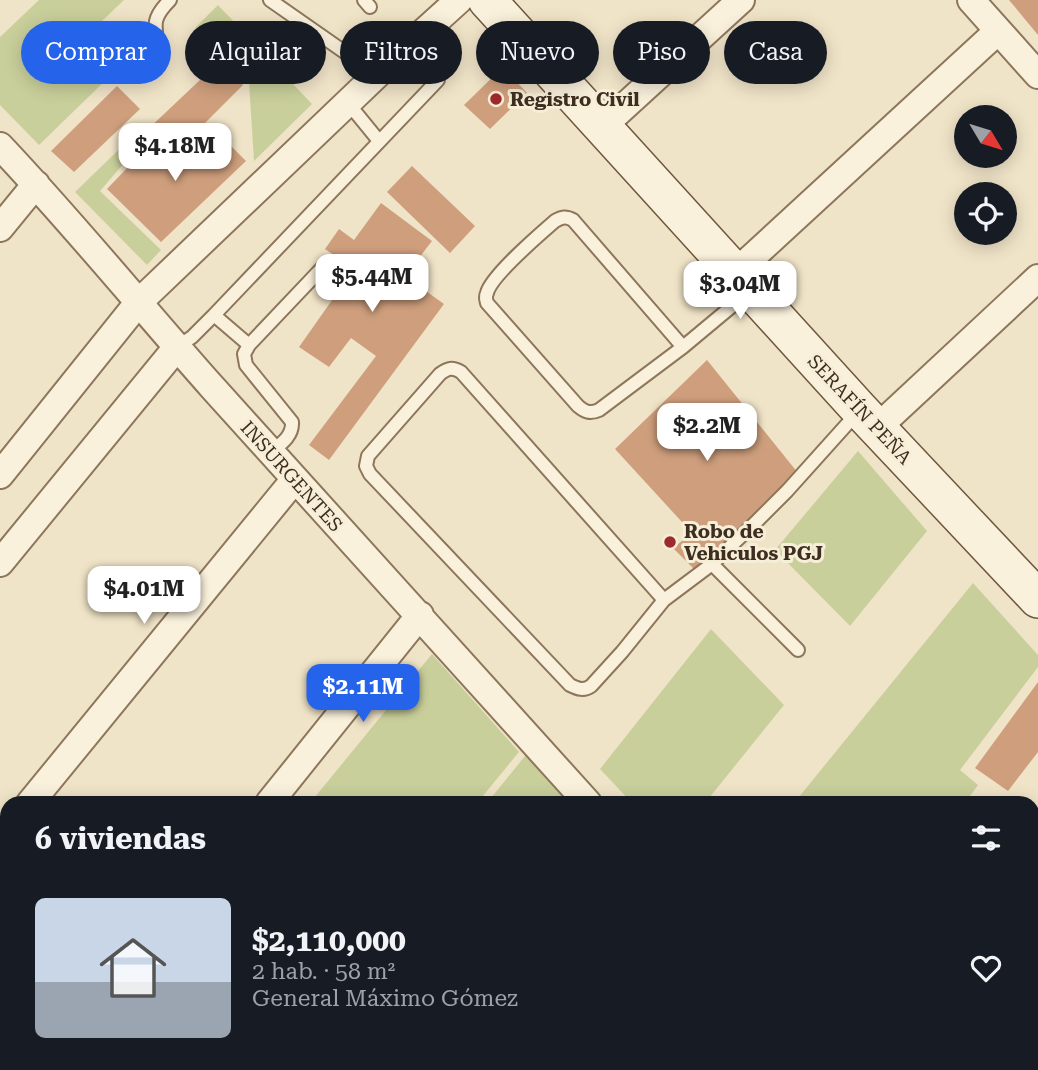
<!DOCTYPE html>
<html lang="es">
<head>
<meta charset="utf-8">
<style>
	:root { --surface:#171b24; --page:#20242c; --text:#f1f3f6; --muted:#9ea1a6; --line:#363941; --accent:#2563eb }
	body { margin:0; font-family:"Roboto Serif",serif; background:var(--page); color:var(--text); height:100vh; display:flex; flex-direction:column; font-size:26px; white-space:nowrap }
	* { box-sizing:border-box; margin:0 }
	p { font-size:23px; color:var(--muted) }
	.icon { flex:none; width:38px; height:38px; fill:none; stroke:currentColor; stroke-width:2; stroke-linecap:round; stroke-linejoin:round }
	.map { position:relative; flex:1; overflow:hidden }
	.drawer { position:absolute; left:0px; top:796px; width:1040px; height:275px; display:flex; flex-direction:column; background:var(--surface); border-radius:21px 21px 0 0; box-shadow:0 4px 18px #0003 }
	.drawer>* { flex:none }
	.banner { position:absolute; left:21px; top:21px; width:998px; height:63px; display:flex; gap:14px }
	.needle { width:46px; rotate:128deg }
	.buttons { position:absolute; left:954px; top:105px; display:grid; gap:14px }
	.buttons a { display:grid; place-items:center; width:63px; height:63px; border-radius:50%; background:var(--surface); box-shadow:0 4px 18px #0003; font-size:35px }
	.price { position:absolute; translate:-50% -60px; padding:0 16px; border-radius:14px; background:#fff; color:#222; font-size:23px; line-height:46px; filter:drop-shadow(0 2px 4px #0008) }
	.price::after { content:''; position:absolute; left:50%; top:42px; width:21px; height:16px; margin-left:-10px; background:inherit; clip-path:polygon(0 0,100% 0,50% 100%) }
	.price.active { background:var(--accent); color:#fff }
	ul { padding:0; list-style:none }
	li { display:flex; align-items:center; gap:21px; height:175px; padding:0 35px }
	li+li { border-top:2px solid var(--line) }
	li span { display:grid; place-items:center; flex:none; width:196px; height:140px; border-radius:10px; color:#555 }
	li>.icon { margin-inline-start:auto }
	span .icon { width:84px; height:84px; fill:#fffc; stroke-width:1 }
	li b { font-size:30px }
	h2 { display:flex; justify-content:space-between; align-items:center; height:84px; padding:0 35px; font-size:30px }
	.pill { padding:0 24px; border-radius:32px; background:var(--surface); box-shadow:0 4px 18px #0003; font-size:24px; line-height:63px }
	.pill.active { background:var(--accent); color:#fff }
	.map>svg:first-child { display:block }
	.green { fill:#c9cf9b }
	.building { fill:#cf9f7d }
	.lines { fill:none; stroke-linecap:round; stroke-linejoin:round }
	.lane-casing { stroke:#8d765c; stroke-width:16 }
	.street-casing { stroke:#8d765c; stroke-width:30 }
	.secondary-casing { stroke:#6f573f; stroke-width:40 }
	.lane { stroke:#faf1dc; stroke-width:12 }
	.street { stroke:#faf1dc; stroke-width:26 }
	.secondary { stroke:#faf1dc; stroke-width:37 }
	.poi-dot { fill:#9e2a2b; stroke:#f7eed8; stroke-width:2.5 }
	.labels { text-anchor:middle; stroke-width:6; stroke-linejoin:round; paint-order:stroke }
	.poi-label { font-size:19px; font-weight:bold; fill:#3d2e20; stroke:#f7eed8; text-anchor:start }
	.street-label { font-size:19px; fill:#3d2e20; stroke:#f7eed8 }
</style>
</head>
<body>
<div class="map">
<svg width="1038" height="1070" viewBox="0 0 1038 1070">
	<rect width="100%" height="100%" fill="#f0e4c8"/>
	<!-- green -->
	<path class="green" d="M39,0H124L101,22L110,76L39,145L0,105V37Z
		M218,5L312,104L254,161L249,82L195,28Z
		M135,134L143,141L100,191L161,250L147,265L75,192Z
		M858,451L927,531L850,626L775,550Z
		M973,583L1038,655V667L960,770L978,785L965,803H794Z
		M711,629L784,705L705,803H632L600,769Z
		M432,654L519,752L477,803H310Z
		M529,751L577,803H487Z
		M1033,1036L1038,1040V1067L1036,1070H918L910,1064H1032Z"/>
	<!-- building -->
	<path class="building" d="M1009,0H1038V35Z
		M219,62L243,85L174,154L146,131Z
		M503,67L527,93L490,129L464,105Z
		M117,86L140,109L74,172L51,151Z
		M213,128L246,161L161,242L107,189L151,143L176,166Z
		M412,166L475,226L450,253L387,192Z
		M381,203L432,241L405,276L444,304L329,460L309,445L376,356L351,338L329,367L299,347L354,269L325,249L339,229L354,240Z
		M707,360L798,473L698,573L673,548L692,533L615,449Z
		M1038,682V752L1008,791L975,768Z
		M1038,870V931L1032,937V876Z
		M495,1064H521L529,1070H490Z"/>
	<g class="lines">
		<defs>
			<path id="lane" d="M270,0L343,51L353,57L385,67
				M364,0L370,7
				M158,46C154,23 153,17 170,0
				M348,103L379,141
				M214,315L438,80
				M177,347L192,337L214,315L249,345
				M683,347L573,220C566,216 562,217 555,221C540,234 491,276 487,293C485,297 486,299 487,303L578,406C585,412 590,414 599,410L683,347L749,292
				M271,452C281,444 293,436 292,422L246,365L244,354L249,345L323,267
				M712,564L798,650
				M664,600L461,372C452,367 448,368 440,374L368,456L366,466L370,474L570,685C578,689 584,691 591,686L622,652L664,600L712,564L757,521L787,491L858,412"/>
			<path id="street" d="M971,0L1038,75
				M603,126L741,0
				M0,146C74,224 141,307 213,388C337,527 464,664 588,803
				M0,228L36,184
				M735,273L998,31
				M877,428L1038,278
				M0,475L138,303L385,67L459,0
				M0,563L177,347
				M30,803L295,479
				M269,803L420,615
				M0,840L7,832
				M90,1064L96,1070
				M336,1064L342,1070
				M827,1064L833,1070
				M47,1070L52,1064
				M556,1070L561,1064
				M799,1070L804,1064"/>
			<path id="secondary" d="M487,0L860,410L1038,599"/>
		</defs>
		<!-- lane casing -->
		<use href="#lane" class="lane-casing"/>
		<!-- street casing -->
		<use href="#street" class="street-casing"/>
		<!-- secondary casing -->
		<use href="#secondary" class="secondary-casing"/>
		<!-- lane -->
		<use href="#lane" class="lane"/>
		<!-- street -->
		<use href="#street" class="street"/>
		<!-- secondary -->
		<use href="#secondary" class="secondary"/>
	</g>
	<!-- markers -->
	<g class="poi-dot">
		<circle cx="496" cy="99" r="7"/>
		<circle cx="670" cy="542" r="7"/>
	</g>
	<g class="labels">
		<!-- poi labels -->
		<g class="poi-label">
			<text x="510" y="106">Registro Civil</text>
			<text x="684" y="538">Robo de<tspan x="684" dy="22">Vehiculos PGJ</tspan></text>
		</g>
		<!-- street labels -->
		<g class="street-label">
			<text transform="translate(860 409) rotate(47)" y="7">SERAFÍN PEÑA</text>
			<text transform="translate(292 476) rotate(48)" y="7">INSURGENTES</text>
		</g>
	</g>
</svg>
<div class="buttons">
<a><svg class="needle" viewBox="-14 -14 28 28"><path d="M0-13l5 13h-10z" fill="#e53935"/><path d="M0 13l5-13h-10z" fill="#9ea1a6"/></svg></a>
<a><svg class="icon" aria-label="locate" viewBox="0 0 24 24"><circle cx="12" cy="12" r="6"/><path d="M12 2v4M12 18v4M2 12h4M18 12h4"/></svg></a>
</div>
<b class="price" style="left:175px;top:183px">$4.18M</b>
<b class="price" style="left:372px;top:314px">$5.44M</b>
<b class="price" style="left:740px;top:321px">$3.04M</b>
<b class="price" style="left:707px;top:463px">$2.2M</b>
<b class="price" style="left:144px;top:626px">$4.01M</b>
<b class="price active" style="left:363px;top:724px">$2.11M</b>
<div class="banner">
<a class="pill active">Comprar</a>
<a class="pill">Alquilar</a>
<a class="pill">Filtros</a>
<a class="pill">Nuevo</a>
<a class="pill">Piso</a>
<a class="pill">Casa</a>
</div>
<section class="drawer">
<h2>6 viviendas<svg class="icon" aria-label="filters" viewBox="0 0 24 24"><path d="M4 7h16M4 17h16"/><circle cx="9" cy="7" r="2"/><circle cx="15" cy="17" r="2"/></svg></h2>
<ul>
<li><span style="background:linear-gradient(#c9d6e8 60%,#9aa5b1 0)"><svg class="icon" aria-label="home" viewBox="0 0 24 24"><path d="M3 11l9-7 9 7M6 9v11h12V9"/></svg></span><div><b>$2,110,000</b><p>2 hab. · 58 m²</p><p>General Máximo Gómez</p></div><svg class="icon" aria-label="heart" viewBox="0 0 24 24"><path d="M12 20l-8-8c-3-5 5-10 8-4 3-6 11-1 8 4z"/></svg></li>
</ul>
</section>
</div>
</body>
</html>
